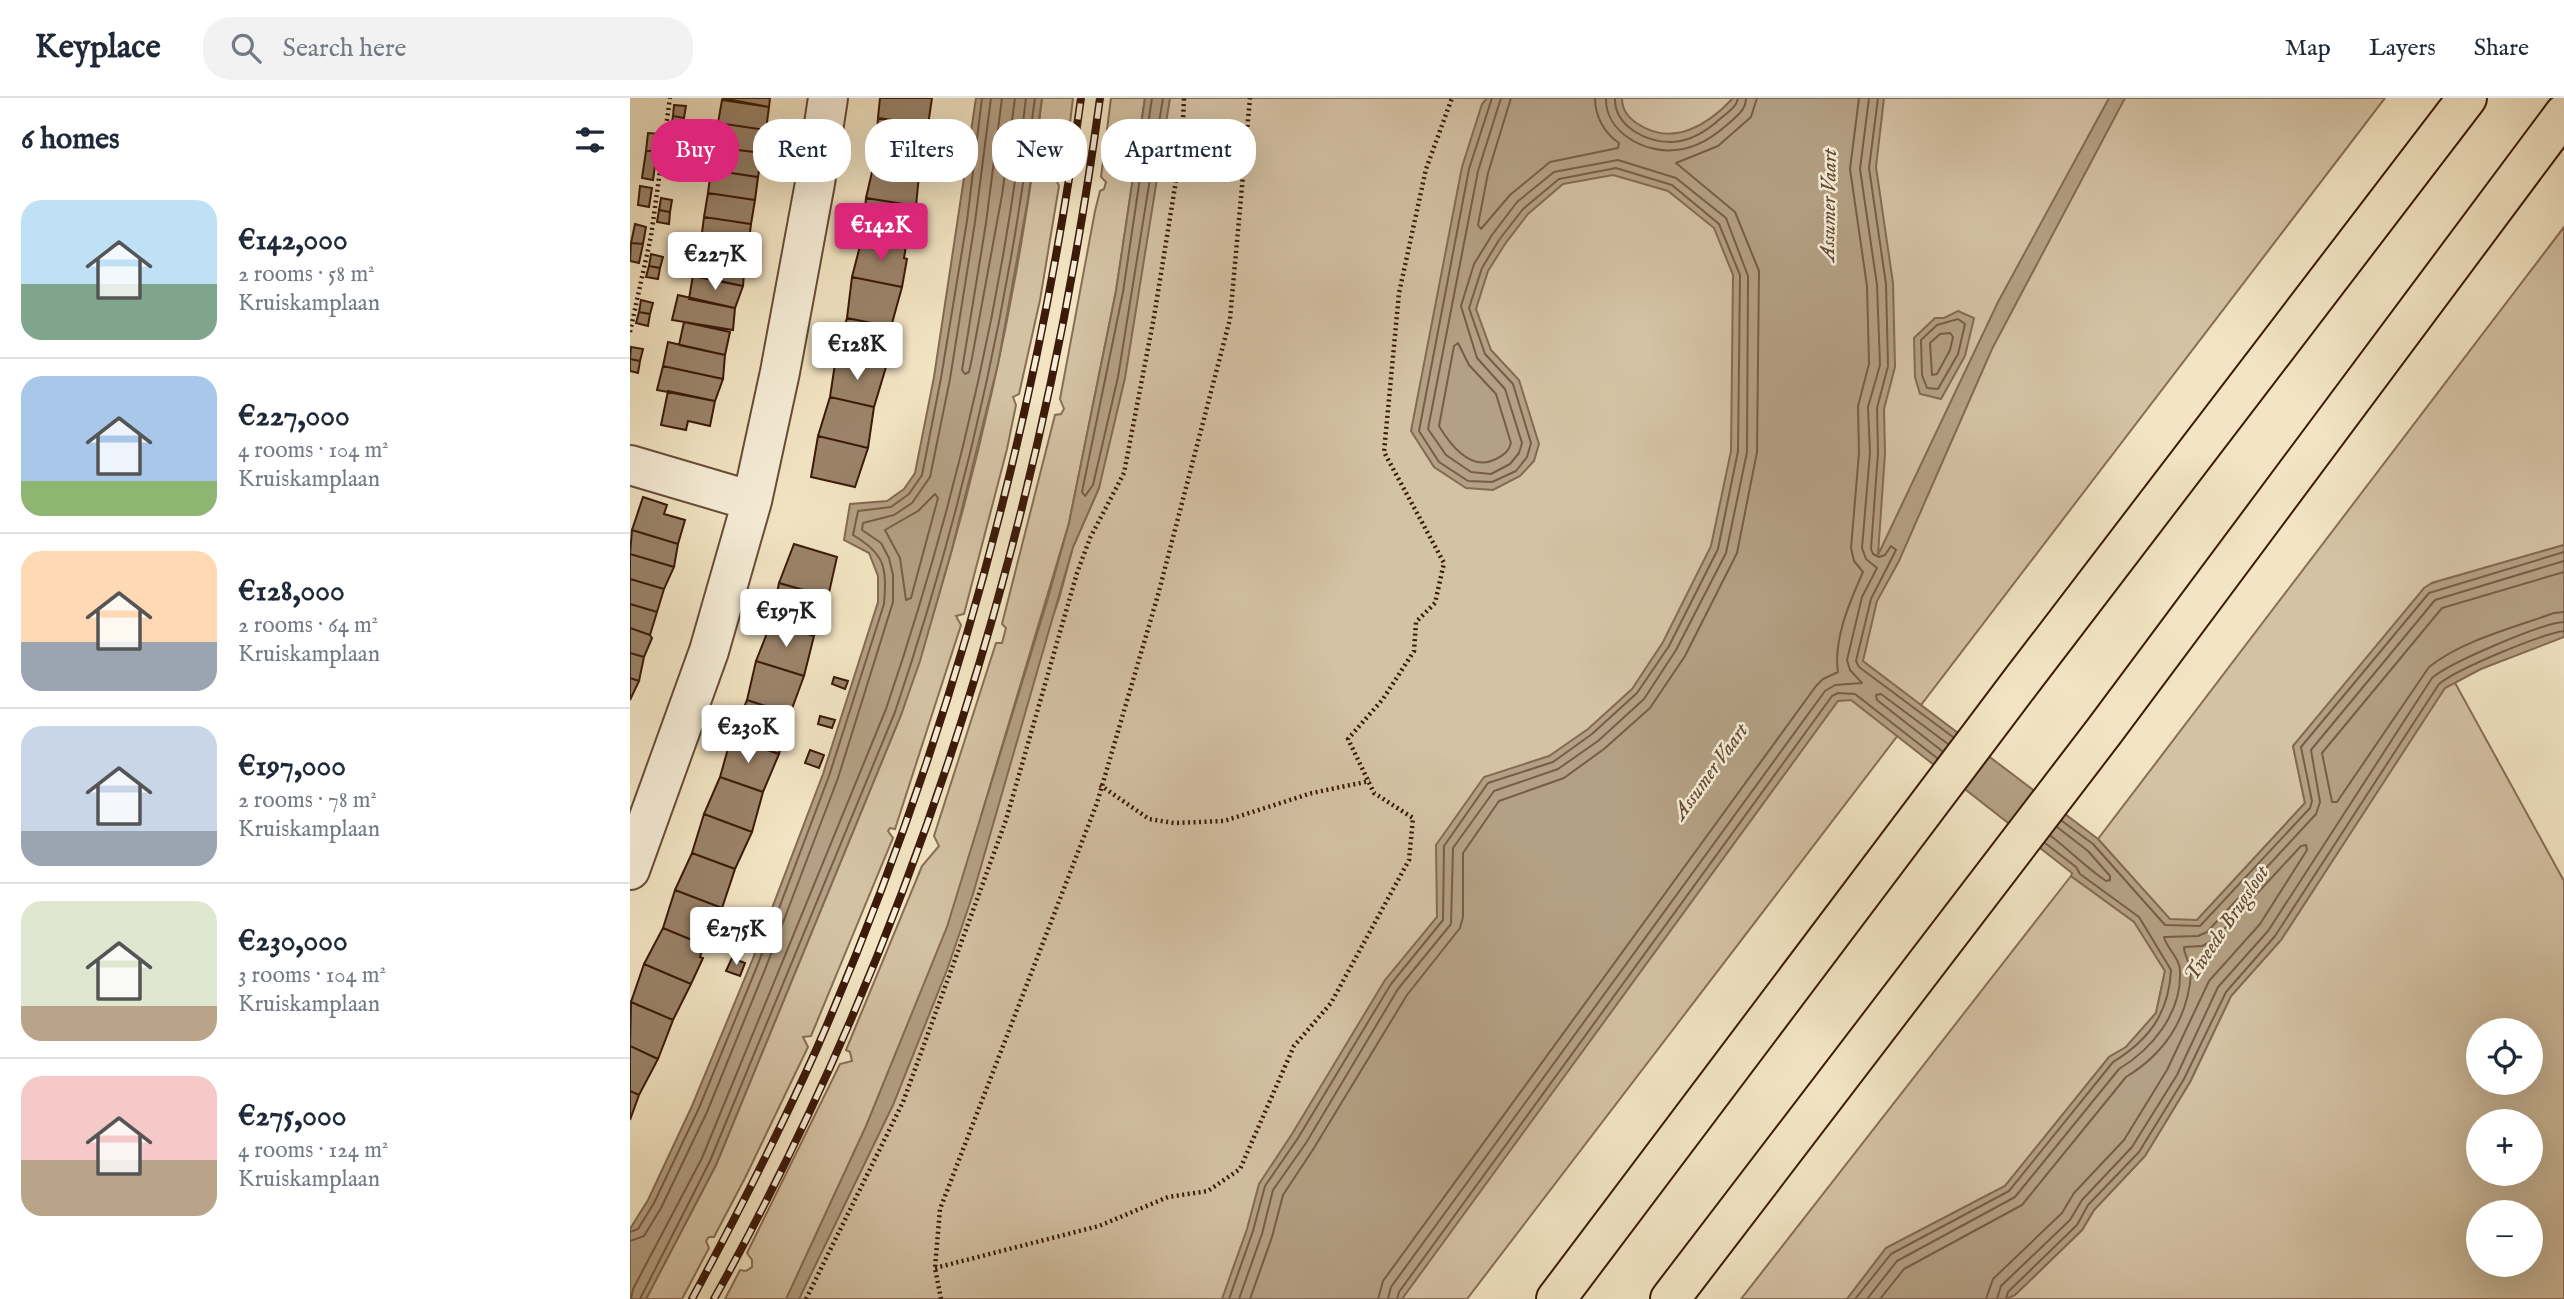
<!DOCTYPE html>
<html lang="en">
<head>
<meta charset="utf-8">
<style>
	:root { --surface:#fff; --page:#f2f2f3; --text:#1f2937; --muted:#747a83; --line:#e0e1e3; --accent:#db2777 }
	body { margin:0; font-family:"IM FELL English",serif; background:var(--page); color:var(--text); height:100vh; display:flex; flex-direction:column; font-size:26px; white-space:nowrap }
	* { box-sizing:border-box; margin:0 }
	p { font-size:23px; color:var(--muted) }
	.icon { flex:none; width:38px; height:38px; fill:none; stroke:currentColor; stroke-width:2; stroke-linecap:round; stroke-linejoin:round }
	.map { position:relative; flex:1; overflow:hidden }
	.side { display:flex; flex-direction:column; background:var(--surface); width:630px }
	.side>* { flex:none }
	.hud { position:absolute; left:21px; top:21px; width:665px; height:63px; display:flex; gap:14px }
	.fabs { position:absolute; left:1836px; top:920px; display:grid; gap:14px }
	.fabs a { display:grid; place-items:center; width:77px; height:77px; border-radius:50%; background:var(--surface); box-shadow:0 7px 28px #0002; font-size:35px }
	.price { position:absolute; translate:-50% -60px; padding:0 16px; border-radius:7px; background:#fff; color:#222; font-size:23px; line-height:46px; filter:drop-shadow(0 2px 4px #0008) }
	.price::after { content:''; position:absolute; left:50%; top:42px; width:21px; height:16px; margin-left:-10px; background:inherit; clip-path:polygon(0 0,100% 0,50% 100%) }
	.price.current { background:var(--accent); color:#fff }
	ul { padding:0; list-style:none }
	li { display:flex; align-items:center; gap:21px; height:175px; padding:0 21px }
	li+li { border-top:2px solid var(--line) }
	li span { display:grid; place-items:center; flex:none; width:196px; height:140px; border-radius:21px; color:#555 }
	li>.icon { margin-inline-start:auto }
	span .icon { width:84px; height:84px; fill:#fffc; stroke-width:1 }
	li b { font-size:30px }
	h2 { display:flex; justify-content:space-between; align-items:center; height:84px; padding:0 21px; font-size:30px }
	.pill { padding:0 24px; border-radius:28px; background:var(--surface); box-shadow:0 7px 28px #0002; font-size:24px; line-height:63px }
	.pill.current { background:var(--accent); color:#fff }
	header { display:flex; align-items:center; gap:42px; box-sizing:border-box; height:98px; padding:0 35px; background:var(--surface); border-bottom:2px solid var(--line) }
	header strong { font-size:33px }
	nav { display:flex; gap:38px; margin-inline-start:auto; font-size:24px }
	.search { width:490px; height:63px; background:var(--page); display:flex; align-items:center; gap:18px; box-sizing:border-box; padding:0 24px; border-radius:28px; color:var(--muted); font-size:26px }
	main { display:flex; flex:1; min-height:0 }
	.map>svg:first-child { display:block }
	.green { fill:#d4c2a4; stroke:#886e56; stroke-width:2; fill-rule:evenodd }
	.water { fill:#b4a084; stroke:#846a53; stroke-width:2 }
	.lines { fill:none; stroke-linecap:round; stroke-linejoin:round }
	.shore { stroke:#785d46; stroke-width:2 }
	.building { fill:#9b846a; stroke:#3b1a09; stroke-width:2 }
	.minor-casing { stroke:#694d38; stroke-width:42 }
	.highway-casing { stroke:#3b1a09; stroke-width:42 }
	.path { stroke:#3b1a09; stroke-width:4.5; stroke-dasharray:2 3.5; stroke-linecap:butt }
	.minor { stroke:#f7eed9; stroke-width:38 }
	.highway { stroke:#f3e5c4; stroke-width:38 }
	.rail-casing { stroke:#3b1a09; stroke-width:8 }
	.rail { stroke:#f7eed9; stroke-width:5; stroke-dasharray:16; stroke-linecap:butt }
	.labels { text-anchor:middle; stroke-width:5; stroke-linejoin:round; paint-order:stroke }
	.water-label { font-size:21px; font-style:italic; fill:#654934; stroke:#f7eed9 }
</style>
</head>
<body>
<header>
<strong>Keyplace</strong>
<div class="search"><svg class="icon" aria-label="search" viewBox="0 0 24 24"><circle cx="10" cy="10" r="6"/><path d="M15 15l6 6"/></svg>Search here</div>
<nav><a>Map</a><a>Layers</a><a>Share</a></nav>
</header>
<main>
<section class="side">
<h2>6 homes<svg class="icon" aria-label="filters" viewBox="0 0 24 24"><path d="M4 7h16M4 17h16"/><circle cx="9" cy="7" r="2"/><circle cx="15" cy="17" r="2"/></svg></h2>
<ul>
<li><span style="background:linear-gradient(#bfe0f5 60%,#7fa58c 0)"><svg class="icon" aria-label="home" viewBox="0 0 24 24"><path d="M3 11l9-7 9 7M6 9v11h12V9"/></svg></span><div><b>€142,000</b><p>2 rooms · 58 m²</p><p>Kruiskamplaan</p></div></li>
<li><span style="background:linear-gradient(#a9c7e8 75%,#8fb573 0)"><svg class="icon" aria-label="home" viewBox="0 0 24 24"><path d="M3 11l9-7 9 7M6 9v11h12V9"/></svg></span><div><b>€227,000</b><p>4 rooms · 104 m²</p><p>Kruiskamplaan</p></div></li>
<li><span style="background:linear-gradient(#ffd9b3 65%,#9aa5b1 0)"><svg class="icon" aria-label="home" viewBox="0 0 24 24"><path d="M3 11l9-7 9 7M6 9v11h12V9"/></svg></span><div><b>€128,000</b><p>2 rooms · 64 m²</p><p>Kruiskamplaan</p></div></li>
<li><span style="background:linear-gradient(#c9d6e8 75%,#9aa5b1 0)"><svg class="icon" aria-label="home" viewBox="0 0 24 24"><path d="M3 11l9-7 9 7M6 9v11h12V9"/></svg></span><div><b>€197,000</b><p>2 rooms · 78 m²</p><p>Kruiskamplaan</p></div></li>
<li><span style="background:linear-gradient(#dfe7d0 75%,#b9a48a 0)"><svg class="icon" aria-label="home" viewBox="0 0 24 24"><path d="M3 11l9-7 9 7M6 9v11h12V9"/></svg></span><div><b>€230,000</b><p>3 rooms · 104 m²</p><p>Kruiskamplaan</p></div></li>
<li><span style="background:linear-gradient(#f6c9c9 60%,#b9a48a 0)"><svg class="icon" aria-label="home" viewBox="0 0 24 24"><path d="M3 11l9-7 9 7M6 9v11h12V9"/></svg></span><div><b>€275,000</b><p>4 rooms · 124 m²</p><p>Kruiskamplaan</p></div></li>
</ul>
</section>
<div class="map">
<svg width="1934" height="1201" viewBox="0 0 1934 1201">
	<rect width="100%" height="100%" fill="#f3e5c4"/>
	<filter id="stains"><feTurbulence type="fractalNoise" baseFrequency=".00286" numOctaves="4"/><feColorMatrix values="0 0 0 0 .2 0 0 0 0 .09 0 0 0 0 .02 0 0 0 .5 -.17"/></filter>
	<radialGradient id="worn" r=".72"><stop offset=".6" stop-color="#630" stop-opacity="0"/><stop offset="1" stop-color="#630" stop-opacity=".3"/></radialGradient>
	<!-- green -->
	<path class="green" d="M412,0H443L435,66L425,79L429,88L410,202L389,296L383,299L386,307L377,351L334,516L326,518L331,527L265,731L260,730L258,733L263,740L181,938L173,939L178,949L115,1080L84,1139H79L76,1143L79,1150L52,1201H16L86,1067L271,617C338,418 388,209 412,0Z
		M481,0H515L486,193L439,425L351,718L429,501L443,449L469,390L518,0H1755L837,1201H95L110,1172L116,1173L122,1169V1162L117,1155L210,966L222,963L220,954L216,952L292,768L309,748L304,738L366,545H372L376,530L372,526L425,317L431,316L434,311L430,301L465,113L470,93L474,91L476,84L471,79Z
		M1934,129V447L1802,485L1663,648L1675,705L1567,822H1540L1468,741Z
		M1824,583L1934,783V1201H1376L1385,1197L1452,1132L1464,1112L1515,1058L1560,984L1601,898L1651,842L1801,610L1815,590ZM1848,933H1900V985H1848ZM1848,1024H1900V1076H1848ZM1848,1115H1900V1167H1848Z
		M1441,778L1505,824L1535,873L1526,915L1496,949L1479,959L1375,1088L1256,1150L1217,1201H1111Z"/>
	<!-- water -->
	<path class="water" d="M346,0H412L398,101L368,266L322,451L290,563L271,617L86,1067L16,1201H0V1131L18,1102L62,1008L122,863L193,676L248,504V478L239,455L214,442L220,406L257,403L274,391L285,375L304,279Z
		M515,0H540L495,280L469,390L443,449L343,796L317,872L263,1007L169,1201H156L236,1028L317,829L418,500L439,425L486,193Z
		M857,0H992C992,12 998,20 1008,26C1043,49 1078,27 1103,0H1254L1246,69L1263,185L1265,269L1254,311L1255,355L1248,457L1368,204L1479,0H1495L1362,251L1269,463L1247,503L1233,563L1468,741L1540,821L1567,822L1675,705L1663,648L1794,490L1802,485L1934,447V539L1851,571L1815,590L1651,842L1601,898L1560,984L1515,1058L1464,1112L1452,1132L1385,1197L1376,1201H1217L1256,1150L1375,1088L1479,959L1496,949L1526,915L1535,873L1504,824L1441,778L1442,775L1221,602L1208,603L772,1201H592L617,1131L629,1086L662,1036L755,882L807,819L806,747L854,679L919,658L958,631L1002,591L1033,544L1081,448L1101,353L1103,177L1084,130L1038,93L983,77L933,86L898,116L875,146L858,173L846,211L861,252L889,282L909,346L904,363L890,378L863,392L836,390L804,369L781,333L832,69L852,6Z
		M1328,213L1344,220L1335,258L1311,301L1290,296L1285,279L1284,240L1305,220H1314Z"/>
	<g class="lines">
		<!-- shore -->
		<path class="shore" d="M372,0L356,125L332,272L335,276L339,274L342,260L372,97L385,0
			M522,0L493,194L452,394L455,398L463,387L488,279L533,0
			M881,0L858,75L848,127L851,131L880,97L920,64L988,50L989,45C974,35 965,18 965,0
			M976,0C975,34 1015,56 1046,52C1067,50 1083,39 1098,26C1107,18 1116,12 1116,0
			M985,0C984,29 1018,45 1043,44C1062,43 1078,32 1091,20C1098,14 1107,9 1108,0
			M1248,0L1239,70L1256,186L1258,268L1247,310L1248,355L1241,451L1243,456L1249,459L1255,457L1261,448L1266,452L1241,501L1226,563L1229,569L1323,639
			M1328,221L1335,226L1328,256L1308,291L1297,290L1292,277L1291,242L1307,227Z
			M1320,235L1323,239L1320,252L1307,276L1302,277L1300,245L1310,236Z
			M828,245L839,267L866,296L881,345C879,353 874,357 866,361C841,374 821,348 809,328L824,248Z
			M305,396L308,400L281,500L276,502L270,460L255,432L288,413Z
			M1934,474L1812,510L1692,655L1702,704H1707L1799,569C1833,542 1883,530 1924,515L1934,514
			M1312,653L1247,602L1246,597L1251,596L1318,646
			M1432,723L1463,746L1535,827L1570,828L1680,710L1682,703L1671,649L1799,495L1934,454
			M1421,738C1440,753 1456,769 1476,783L1480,782V778L1458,753L1427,729
			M0,1134L8,1131L24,1105L69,1010L128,866L199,678L254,506C257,469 255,456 223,437L228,413L261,409L279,396L292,377L311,280L337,123L352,0
			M0,1143L14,1138L31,1110L77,1014L136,869L208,680L263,504V477L259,460L251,445L232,432L233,425L264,417L282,405L300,379L320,281L345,124L361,0
			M1,1201L3,1191L72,1060L256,611C323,414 372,207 396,0
			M10,1201L80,1063L265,614C332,416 379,208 405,0
			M599,1201L623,1133L635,1088L668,1040L761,886L813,822L814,748L858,685L923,664L962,636L1007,595L1039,548L1088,451L1108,353L1110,177L1089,126L1042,87L986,70L929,81L893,111L869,142L852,170L839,210L855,256L883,286L901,345L897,359L886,373L862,384L838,383L809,364L789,333L839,71L862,0
			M609,1201L632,1136L643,1092L676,1045L768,891L821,826L823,750L864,693L928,671L968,643L1014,601L1046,552L1096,455L1117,354L1118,178L1096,120L1046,80L988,62L924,74L887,104L862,137L844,166L831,208L847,260L875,291L892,345L889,355L880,366L861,376L841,374L816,357L798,331L848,73L871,0
			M620,1201L642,1139L653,1097L684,1050L777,897L830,830L833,819V755L869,703L934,680L974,651L1020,610L1055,558L1107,455L1127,354L1129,173L1105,114L1046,65L1088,48L1121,19L1127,0
			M748,1201L753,1183L1186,588L1193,581L1208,574C1203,542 1220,503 1233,474L1224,463L1221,450L1229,355L1228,308L1239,266L1237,188L1220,71L1229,0
			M758,1201L761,1189L1195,593L1205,587L1232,585L1220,572L1217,562L1232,499L1247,470L1236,461L1232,450L1240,355L1238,309L1250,267L1247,187L1230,71L1239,0
			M767,1201L769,1194L1202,598L1208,595L1225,596L1307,660
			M1225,1201L1261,1156L1379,1093L1483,964C1519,942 1539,915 1541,872L1509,819L1450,776L1446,769L1415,745
			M1237,1201L1267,1163L1385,1099L1489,971C1522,951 1552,915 1550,873C1550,860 1537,851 1534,839L1568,838L1577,834L1686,716L1690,704L1681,652L1805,502L1934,463
			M1250,1201L1274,1171L1392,1107L1496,979C1534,956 1558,921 1561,875C1561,865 1554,858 1554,849L1572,848L1584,842L1671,748L1676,747L1677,752L1630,826L1579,883L1537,972L1494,1042L1444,1095L1432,1115L1363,1181L1356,1201
			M1367,1201L1371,1188L1440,1122L1452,1102L1502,1049L1547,977L1588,889L1638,833L1802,580C1819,565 1912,525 1934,524
			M1376,1201L1378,1194L1447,1127L1458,1107L1509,1054L1554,981L1596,894L1645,838L1809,586C1827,571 1911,536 1934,533"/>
	</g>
	<!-- building -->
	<path class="building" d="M92,0H140L139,9Z
		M250,0H302L298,27L248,20Z
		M92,2L139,9L136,32L88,25Z
		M44,7L56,8L54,20L43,18Z
		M43,18L54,20L53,32L41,30Z
		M248,20L298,27L290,67L245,61Z
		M88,25L136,32L132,55L84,49Z
		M18,35L30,36L27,53H16Z
		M84,49L132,55L128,79L81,72Z
		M16,53H27L23,82L12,80Z
		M37,53L49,55L47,67L36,65Z
		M245,61L290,67L286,108L236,100Z
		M36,65L47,67L46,79L34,77Z
		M81,72L128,79L125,102L78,95Z
		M10,88L22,90L19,109L8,107Z
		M78,95L125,102L121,126L74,119Z
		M31,100L42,102L40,114L29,112Z
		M236,100L286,108L281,136H278L276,148L232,140Z
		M29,112L40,114L39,126L27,124Z
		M74,119L121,126L118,150L71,143Z
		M5,126L16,129L13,146L1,145Z
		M232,140L276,148L274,160L277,161L272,189L222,179Z
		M1,145L13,146L9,165L0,163Z
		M58,151L115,163L113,188L52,176Z
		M21,156L33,159L30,170L19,168Z
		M19,168L30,170L28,181L16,179Z
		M63,177L113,188L105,210L59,201Z
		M222,179L272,189L261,229L217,220Z
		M48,197L105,210L103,232L42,222Z
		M11,202L23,205L20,216L9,214Z
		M9,214L20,216L18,228L6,225Z
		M217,220L261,229L256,269L206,259Z
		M54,224L100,234L95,257L49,247Z
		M38,244L95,257L93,281L33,268Z
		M1,249L13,251L10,263L0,261Z
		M206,259L256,269L244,309L200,299Z
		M0,261L10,263L8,275L0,273Z
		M33,268L93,281L85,303L27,292Z
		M38,293L85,303L80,328L58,323L56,332L31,327Z
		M200,299L244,309L238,350L188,338Z
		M188,338L238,350L225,389L181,379Z
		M13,399L37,407L34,416L55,422L48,446L2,432Z
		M2,432L48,446L44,469L0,456Z
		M164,446L207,459L198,499L149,485Z
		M0,456L44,469L34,491L0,481Z
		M0,481L34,491L27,514L0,506Z
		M149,485L198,499L190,527L188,526L184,538L141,525Z
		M0,506L27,514L20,537L0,530Z
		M141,525L184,538L174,578L126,563Z
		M0,530L20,537L22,540L14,559L0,555Z
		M0,555L14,559L9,583L0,580Z
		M126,563L174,578L160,616L117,602Z
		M204,579L218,583L215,591L202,586Z
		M0,580L9,583L0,602Z
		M117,602L160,616L149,656L101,640Z
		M190,618L205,622L202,630L188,626Z
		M101,640L149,656L133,694L90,679Z
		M180,652L194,657L189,670L175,665Z
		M90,679L133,694L122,734L74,716Z
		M74,716L122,734L105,771L62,755Z
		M62,755L105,771L92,810L45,792Z
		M45,792L92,810L82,837L79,835L74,847L33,830Z
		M33,830L74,847L70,859L73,860L61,886L14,866Z
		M102,860L115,865L110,878L96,873Z
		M14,866L61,886L43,922L1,904Z
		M1,904L43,922L28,961L0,948Z
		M0,948L28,961L9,997L0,993Z
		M0,993L9,997L0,1022Z"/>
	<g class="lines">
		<defs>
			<path id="minor" d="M0,367L122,403
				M0,772L79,553L122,403L150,274L185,85L198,0"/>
			<path id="highway" d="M926,1201L1393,581L1837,0
				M1040,1201L1475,632L1934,16"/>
		</defs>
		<!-- minor casing -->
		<use href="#minor" class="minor-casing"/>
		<!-- highway casing -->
		<use href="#highway" class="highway-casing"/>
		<!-- path -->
		<path class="path" d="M0,234L21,138L40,0
			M470,687L519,721L544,725L594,723L682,695L740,683
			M305,1170L469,1128L538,1099L578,1093L610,1071L664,948L701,905L779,762L783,720L744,695L718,641L753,601L784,553L786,524L805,505L814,465L754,354L769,195L796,71L822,0
			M176,1201L273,1004L376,722L447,475L460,440L494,375L524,219L552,45L554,0
			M311,1201L305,1170L310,1111L467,705L528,497L600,221L620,0"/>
		<!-- minor -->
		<use href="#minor" class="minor"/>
		<!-- highway -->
		<use href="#highway" class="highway"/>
		<defs>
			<path id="rail" d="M62,1201C106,1119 149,1035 187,950C319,647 406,327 451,0
				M84,1201C289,833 414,417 470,0"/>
		</defs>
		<!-- rail casing -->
		<use href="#rail" class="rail-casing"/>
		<!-- rail -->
		<use href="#rail" class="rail"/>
	</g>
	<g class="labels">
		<!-- water labels -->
		<g class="water-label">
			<text transform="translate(1198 107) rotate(-89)" y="7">Assumer Vaart</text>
			<text transform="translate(1080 673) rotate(-54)" y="7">Assumer Vaart</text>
			<text transform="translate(1596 825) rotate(-56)" y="7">Tweede Brugsloot</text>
		</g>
	</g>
	<rect width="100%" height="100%" filter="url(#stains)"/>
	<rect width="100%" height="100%" fill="url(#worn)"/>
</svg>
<div class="fabs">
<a><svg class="icon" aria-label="locate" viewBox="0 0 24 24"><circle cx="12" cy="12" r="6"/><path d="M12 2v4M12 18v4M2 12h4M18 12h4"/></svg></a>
<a>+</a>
<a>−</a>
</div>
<b class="price current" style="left:251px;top:165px">€142K</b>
<b class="price" style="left:85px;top:194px">€227K</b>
<b class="price" style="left:227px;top:284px">€128K</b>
<b class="price" style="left:156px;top:551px">€197K</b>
<b class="price" style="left:118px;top:667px">€230K</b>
<b class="price" style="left:106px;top:869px">€275K</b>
<div class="hud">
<a class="pill current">Buy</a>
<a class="pill">Rent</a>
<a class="pill">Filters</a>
<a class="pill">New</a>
<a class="pill">Apartment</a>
</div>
</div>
</main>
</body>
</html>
